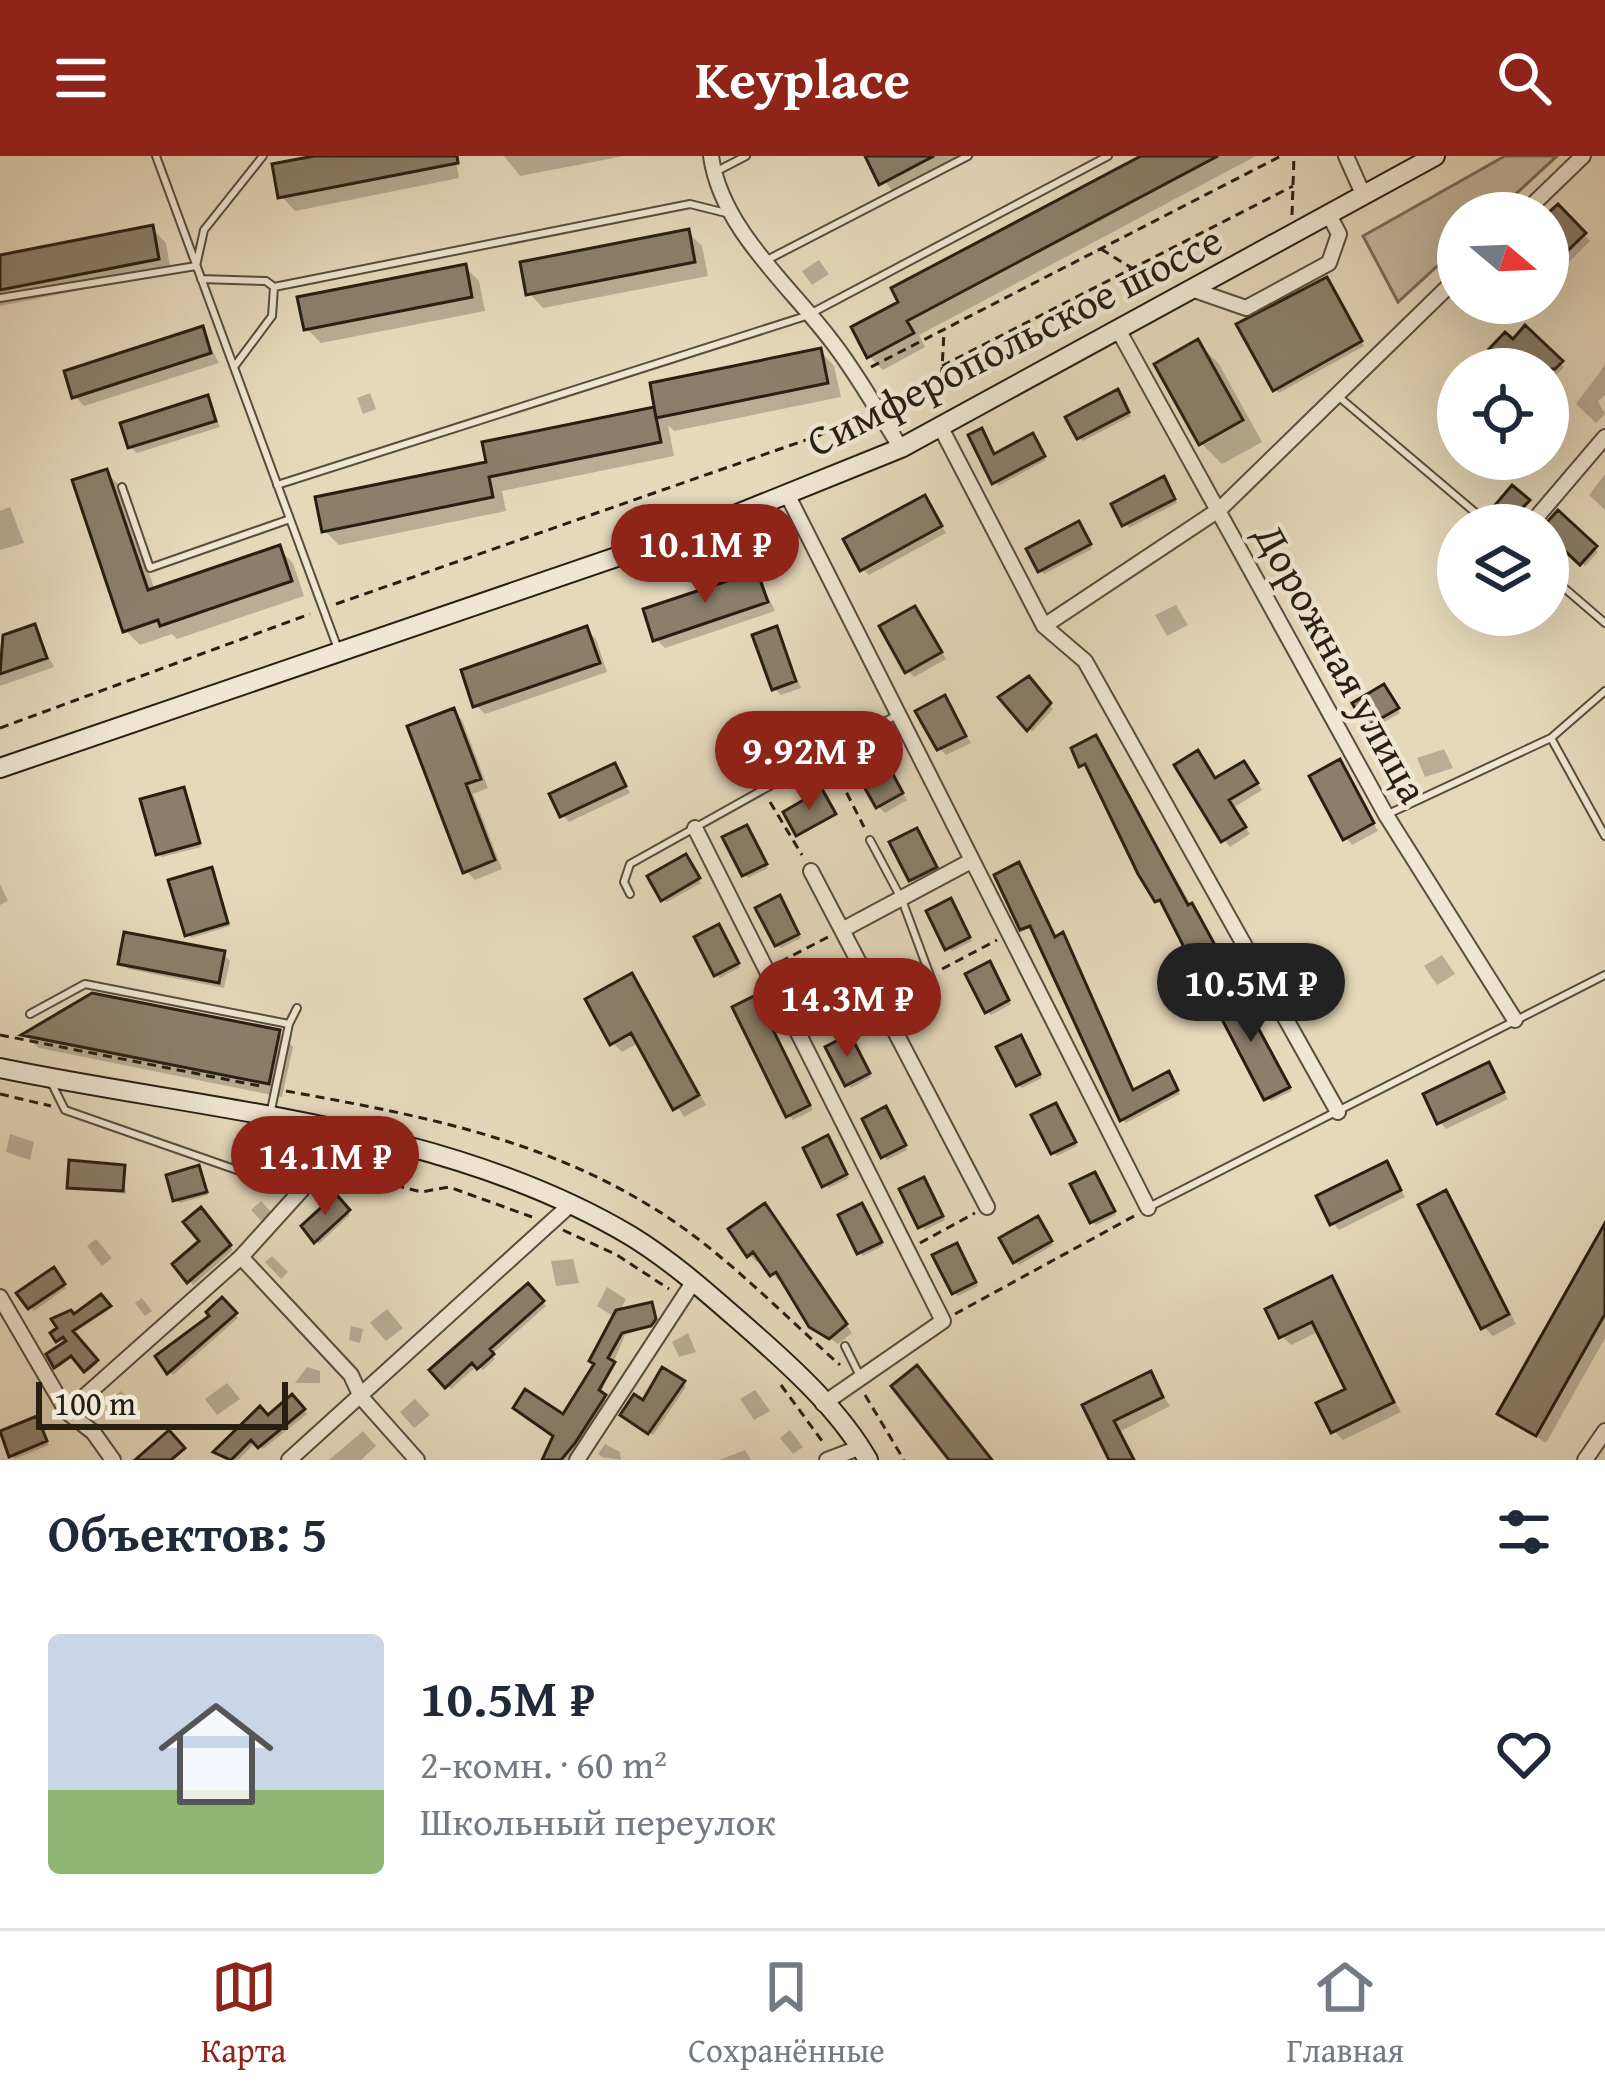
<!DOCTYPE html>
<html lang="ru">
<head>
<meta charset="utf-8">
<style>
	:root { --surface:#fff; --page:#f6f6f7; --text:#1f2937; --muted:#747a83; --line:#e0e1e3; --accent:#8f2418 }
	body { margin:0; font-family:"Gentium Book Plus",serif; background:var(--page); color:var(--text); height:100vh; display:flex; flex-direction:column; font-size:45px; white-space:nowrap }
	* { box-sizing:border-box; margin:0 }
	p { font-size:39px; color:var(--muted) }
	.icon { flex:none; width:66px; height:66px; fill:none; stroke:currentColor; stroke-width:2; stroke-linecap:round; stroke-linejoin:round }
	.map { position:relative; height:1304px; overflow:hidden }
	.details { display:flex; flex-direction:column; background:var(--surface); flex:1 }
	.details>* { flex:none }
	.needle { width:78px; rotate:109deg }
	.controls { position:absolute; left:1437px; top:36px; display:grid; gap:24px }
	.controls a { display:grid; place-items:center; width:132px; height:132px; border-radius:50%; background:var(--surface); box-shadow:0 12px 48px #0002; font-size:60px }
	.scale { position:absolute; left:36px; bottom:30px; width:252px; box-sizing:border-box; padding-left:12px; border:6px solid #281e14; border-top:0; font-size:33px; line-height:42px; white-space:nowrap; color:#281e14; -webkit-text-stroke:9px #efe6d3; paint-order:stroke }
	.price { position:absolute; translate:-50% -102px; padding:0 27px; border-radius:42px; background:var(--accent); color:#fff; font-size:39px; line-height:78px; filter:drop-shadow(0 3px 6px #0008) }
	.price::after { content:''; position:absolute; left:50%; top:72px; width:36px; height:27px; margin-left:-18px; background:inherit; clip-path:polygon(0 0,100% 0,50% 100%) }
	.price.selected { background:#222; color:#fff }
	ul { padding:0; list-style:none }
	li { display:flex; align-items:center; gap:36px; height:300px; padding:0 48px }
	li+li { border-top:3px solid var(--line) }
	li span { display:grid; place-items:center; flex:none; width:336px; height:240px; border-radius:12px; color:#555 }
	li>.icon { margin-inline-start:auto }
	span .icon { width:144px; height:144px; fill:#fffc; stroke-width:1 }
	li b { font-size:51px }
	h2 { display:flex; justify-content:space-between; align-items:center; height:144px; padding:0 48px; font-size:51px }
	header { display:flex; justify-content:space-between; align-items:center; height:156px; padding:0 48px; background:var(--accent); color:#fff; font-size:54px; font-weight:700 }
	.tabs { display:flex; justify-content:space-around; align-items:center; height:168px; border-top:3px solid var(--line); background:var(--surface); font-size:33px; color:var(--muted) }
	.tabs a { display:grid; justify-items:center; gap:6px }
	.tabs .selected { color:var(--accent) }
	.map>svg:first-child { display:block }
	.green { fill:#c6b99f; stroke:#776c5a; stroke-width:3 }
	.shadow { fill:#0003 }
	.building { fill:#8b7f6b; stroke:#281e14; stroke-width:3 }
	.lines { fill:none; stroke-linecap:round; stroke-linejoin:round }
	.lane-casing { stroke:#584d3e; stroke-width:10 }
	.street-casing { stroke:#584d3e; stroke-width:18 }
	.secondary-casing { stroke:#281e14; stroke-width:22 }
	.path { stroke:#281e14; stroke-width:3; stroke-dasharray:9 6; stroke-linecap:butt }
	.lane { stroke:#efe6d3; stroke-width:6 }
	.street { stroke:#efe6d3; stroke-width:14 }
	.secondary { stroke:#efe6d3; stroke-width:18 }
	.labels { text-anchor:middle; stroke-width:9; stroke-linejoin:round; paint-order:stroke }
	.street-label { font-size:42px; fill:#281e14; stroke:#efe6d3 }
</style>
</head>
<body>
<header><svg class="icon" aria-label="menu" viewBox="0 0 24 24"><path d="M4 6h16M4 12h16M4 18h16"/></svg>Keyplace<svg class="icon" aria-label="search" viewBox="0 0 24 24"><circle cx="10" cy="10" r="6"/><path d="M15 15l6 6"/></svg></header>
<div class="map">
<svg width="1605" height="1304" viewBox="0 0 1605 1304">
	<rect width="100%" height="100%" fill="#e6d9bb"/>
	<filter id="stains"><feTurbulence type="fractalNoise" baseFrequency=".00167" numOctaves="4"/><feColorMatrix values="0 0 0 0 .2 0 0 0 0 .09 0 0 0 0 .02 0 0 0 .5 -.17"/></filter>
	<radialGradient id="worn" r=".72"><stop offset=".6" stop-color="#630" stop-opacity="0"/><stop offset="1" stop-color="#630" stop-opacity=".3"/></radialGradient>
	<!-- green -->
	<path class="green" d="M1505,0H1557L1495,57H1458V91L1398,146L1363,80Z"/>
	<!-- shadow -->
	<path class="shadow" d="M329,0H455L459,22L295,55L281,40Z
		M504,0H624L520,20Z
		M868,0H974L896,41Z
		M1147,0H1256L919,179L925,191L883,214L869,200L902,147Z
		M1558,52L1590,85L1548,127V62Z
		M152,72L166,87L171,116L0,150V102Z
		M688,76L702,90L708,120L543,152L529,137Z
		M819,104L829,118L812,129L802,115Z
		M465,111L479,125L485,155L321,187L306,172Z
		M1330,128L1364,190L1279,237L1275,233Z
		M202,174L219,207L84,250L75,240Z
		M1526,174L1564,211L1548,228V213H1489Z
		M1198,187L1219,208L1262,286L1222,308L1201,287Z
		M820,195L834,210L841,241L674,275L668,269L674,300L502,335L506,355L339,389L325,375L490,309L659,260Z
		M1605,209V239L1598,245L1605,258L1596,267L1576,248Z
		M370,237L376,253L363,258L357,242Z
		M1121,240L1131,260L1083,285L1079,282Z
		M207,242L220,271L137,297L130,291Z
		M1035,285L1046,304L998,330L995,301Z
		M106,316L120,330L155,435L279,393L293,407L304,440L177,483L172,478L140,489L126,475Z
		M1605,318V354L1589,339Z
		M1167,327L1177,347L1129,372L1115,349Z
		M924,342L946,377L869,419L862,413Z
		M10,351L24,387L0,394V355Z
		M1558,358L1598,396L1585,410L1548,376Z
		M1082,373L1092,393L1044,418L1040,414Z
		M757,418L775,455L665,492L656,483Z
		M1176,449L1188,469L1167,480L1155,459Z
		M915,454L946,503L914,521L908,515Z
		M34,472L54,511L0,530V491Z
		M587,474L596,483L607,516L485,558L476,549Z
		M776,474L801,532L781,539L774,532Z
		M1028,524L1053,553L1032,576L1003,542Z
		M1388,535L1400,557L1372,573L1368,569Z
		M944,543L971,587L946,599L939,592Z
		M453,555L462,564L488,632L473,638L502,713L475,724L466,715Z
		M1099,587L1216,793L1195,803L1165,746L1157,745L1090,611L1082,610Z
		M1444,593L1453,612L1425,621L1417,602Z
		M879,598L907,644L885,657L878,650Z
		M1339,607L1378,675L1352,689L1346,682Z
		M614,610L630,637L569,666L563,659Z
		M1250,615L1262,634L1233,652L1250,678L1230,691L1224,684L1217,625Z
		M183,634L201,691L162,701L158,698Z
		M750,676L768,712L748,722L744,718Z
		M916,676L941,718L918,730L912,723Z
		M689,706L701,727L667,746L663,743Z
		M1018,709L1134,937L1172,922L1180,938L1126,967L1122,963L1034,772L1023,773Z
		M211,714L230,770L191,782L188,778Z
		M0,728L8,745L0,749Z
		M783,746L801,782L781,792L777,789Z
		M954,749L972,785L952,795L948,792Z
		M722,776L740,811L720,822L716,818Z
		M223,798L230,805L224,832L128,813L121,807Z
		M1442,799L1455,818L1437,829L1424,810Z
		M993,813L1011,848L991,859L987,855Z
		M819,816L837,852L817,862L813,858Z
		M632,821L706,949L684,961L640,886L622,896L613,887Z
		M1241,840L1292,935L1271,945L1267,942Z
		M756,843L813,954L793,964L788,959Z
		M279,877L293,891L282,941L39,892L26,880Z
		M853,886L871,921L851,932L847,928Z
		M1024,886L1042,922L1022,932L1018,929Z
		M1489,910L1508,943L1446,973L1440,966Z
		M1059,954L1077,990L1057,1000L1053,996Z
		M890,958L907,994L887,1004L884,1000Z
		M10,978L34,986L30,1004L6,996Z
		M831,987L849,1022L829,1032L825,1029Z
		M1386,1009L1405,1041L1339,1074L1333,1067Z
		M123,1012L126,1038L70,1031Z
		M198,1013L208,1039L180,1047L176,1043Z
		M1098,1023L1116,1059L1096,1069L1092,1065Z
		M927,1028L945,1064L925,1074L921,1070Z
		M1446,1038L1516,1168L1493,1180L1484,1171Z
		M335,1043L350,1059L319,1088L305,1071Z
		M261,1045L272,1057L263,1067L251,1054Z
		M865,1054L883,1090L863,1100L859,1096Z
		M201,1055L233,1094L193,1129L176,1108L203,1086Z
		M772,1058L852,1177L838,1188L811,1169L783,1123L779,1125L761,1103L757,1106L749,1099Z
		M1041,1068L1053,1089L1019,1109L1015,1105Z
		M1605,1082V1182L1546,1287L1501,1258Z
		M96,1083L112,1102L102,1110L87,1090Z
		M960,1094L978,1130L958,1140L954,1137Z
		M272,1100L288,1116L281,1123L265,1106Z
		M573,1103L579,1127L556,1130L551,1105Z
		M57,1119L66,1132L34,1155L30,1151Z
		M1331,1123L1401,1256L1343,1284L1334,1275L1349,1234L1320,1175L1291,1189L1282,1180Z
		M607,1131L626,1143L619,1157L651,1149L658,1167L625,1179L600,1239L607,1245L568,1304H545L597,1209L616,1162L597,1150Z
		M528,1132L546,1150L491,1199L495,1203L483,1214L478,1209L451,1233L434,1214Z
		M101,1142L110,1153L72,1178L97,1208L88,1215L75,1200L59,1211L50,1199L64,1190L58,1184Z
		M142,1142L152,1155L145,1160L135,1147Z
		M222,1145L238,1162L173,1219L170,1216Z
		M387,1153L403,1172L386,1185L370,1167Z
		M351,1170L363,1173L360,1187L349,1184Z
		M688,1177L696,1196L679,1201L672,1186Z
		M307,1211L320,1215V1227H295Z
		M1150,1219L1170,1250L1121,1275L1136,1304H1112L1086,1250Z
		M227,1227L240,1243L217,1259L205,1243Z
		M683,1227L686,1231L653,1279L627,1262Z
		M755,1234L770,1255L754,1264L740,1243Z
		M121,1235L132,1248L119,1258L108,1246Z
		M292,1242L307,1258L263,1293L256,1286L238,1304H225L217,1296Z
		M415,1243L430,1259L414,1272L400,1256Z
		M36,1263L49,1289L15,1303L11,1299Z
		M790,1274L803,1291L793,1298L780,1282Z
		M363,1275L376,1290L361,1304H329Z
		M605,1288L620,1296L621,1304L602,1301L598,1298Z
		M745,1294L751,1304H719Z"/>
	<!-- building -->
	<path class="building" d="M314,0H457L458,7L278,42L272,8Z
		M865,0H934L879,29Z
		M1141,0H1218L907,165L914,177L867,202L851,171L898,146L891,132Z
		M1558,48L1586,77L1548,114V57Z
		M153,69L159,103L0,134V99Z
		M689,73L695,106L526,139L520,106Z
		M466,108L472,141L304,174L297,141Z
		M1327,121L1362,185L1273,235L1236,168Z
		M1525,169L1563,205L1555,213H1485L1497,200L1489,193L1505,176L1513,183Z
		M203,170L211,197L72,242L64,215Z
		M1198,183L1243,264L1199,289L1154,208Z
		M821,192L828,227L656,262L650,227Z
		M1118,233L1129,256L1077,283L1065,261Z
		M208,239L216,265L128,292L120,267Z
		M654,251L661,286L489,321L493,341L322,376L315,341L486,306L482,286Z
		M982,272L994,298L1033,277L1045,300L992,328L968,279Z
		M107,313L148,434L280,389L292,425L160,470L158,464L123,476L72,324Z
		M1164,320L1175,343L1122,370L1111,348Z
		M1512,329L1530,344L1506,369L1490,355Z
		M925,339L942,370L860,415L843,383Z
		M1558,354L1597,390L1580,409L1548,379V365Z
		M1079,365L1091,388L1038,416L1026,393Z
		M757,415L768,446L653,485L643,453Z
		M915,450L942,496L905,517L879,470Z
		M35,468L47,502L0,518L3,479Z
		M587,470L600,507L473,551L461,514Z
		M777,470L796,525L772,534L752,479Z
		M1029,520L1051,547L1027,575L998,541Z
		M1384,528L1399,552L1366,571L1352,547Z
		M945,539L966,580L937,594L915,555Z
		M454,552L481,623L466,628L495,704L463,717L407,570Z
		M1096,579L1188,749L1192,747L1215,789L1189,801L1160,744L1155,746L1138,718L1085,608L1079,611L1071,592Z
		M880,594L903,637L876,652L852,609Z
		M1198,594L1215,622L1244,605L1258,627L1229,644L1246,671L1221,686L1174,609Z
		M1340,603L1374,667L1343,684L1309,620Z
		M615,607L626,630L560,661L549,638Z
		M184,631L200,687L156,699L140,643Z
		M822,633L836,658L796,680L783,656Z
		M747,669L767,708L742,720L722,681Z
		M917,672L937,711L909,725L889,686Z
		M686,698L700,722L661,745L647,720Z
		M1019,706L1055,781L1063,776L1133,934L1169,915L1178,934L1120,965L1030,770L1020,774L994,719Z
		M212,711L228,767L185,780L168,724Z
		M780,739L799,778L775,790L755,752Z
		M951,742L970,781L945,794L926,755Z
		M719,768L739,807L714,820L694,781Z
		M124,776L225,795L219,827L118,808Z
		M990,805L1009,844L985,857L965,818Z
		M816,809L835,848L811,860L791,821Z
		M632,817L699,939L673,954L631,877L610,889L585,843Z
		M1237,833L1290,931L1264,944L1213,846Z
		M92,837L280,874L269,928L21,879Z
		M756,839L810,949L786,961L732,851Z
		M850,878L870,917L845,930L825,891Z
		M1021,879L1040,918L1016,930L996,891Z
		M1489,906L1504,936L1437,968L1423,938Z
		M1056,947L1076,986L1051,998L1031,959Z
		M886,950L906,989L881,1002L862,963Z
		M828,979L847,1018L822,1031L803,992Z
		M69,1004L125,1009L123,1035L67,1032Z
		M1387,1005L1401,1034L1330,1069L1316,1040Z
		M199,1009L207,1036L173,1045L166,1019Z
		M1095,1016L1115,1055L1090,1067L1070,1028Z
		M924,1021L943,1060L918,1072L899,1033Z
		M1446,1034L1509,1158L1481,1173L1418,1049Z
		M336,1038L350,1054L314,1087L301,1070Z
		M765,1047L847,1168L829,1183L809,1171L776,1116L770,1120L753,1096L747,1101L728,1073Z
		M862,1047L882,1086L857,1098L838,1059Z
		M201,1051L231,1089L187,1127L172,1108L199,1085L183,1066Z
		M1038,1060L1052,1085L1013,1107L999,1082Z
		M1605,1067V1158L1536,1280L1497,1258Z
		M957,1087L976,1126L952,1138L932,1099Z
		M54,1111L65,1128L28,1153L16,1137Z
		M1332,1120L1394,1246L1331,1277L1316,1247L1345,1233L1312,1166L1279,1182L1265,1153Z
		M528,1127L544,1145L490,1193L494,1198L477,1213L472,1207L445,1232L429,1214Z
		M101,1138L111,1150L73,1175L98,1204L84,1216L71,1200L54,1212L46,1198L66,1185L63,1181L56,1186L50,1177L57,1172L51,1163L71,1154L74,1158Z
		M222,1141L237,1157L167,1218L155,1200L209,1160L206,1156Z
		M652,1146L656,1163L651,1170L622,1177L608,1202L615,1206L599,1234L606,1239L575,1287L561,1304H542L553,1280L513,1252L525,1233L563,1258L594,1208L589,1205L616,1154Z
		M917,1209L992,1304H949L891,1230Z
		M662,1211L685,1225L648,1278L620,1259L634,1238L643,1244Z
		M1151,1215L1163,1241L1114,1265L1134,1304H1109L1082,1249Z
		M292,1238L305,1253L258,1292L251,1284L231,1304L213,1296L260,1250L268,1259Z
		M37,1260L47,1285L9,1301L0,1275Z
		M169,1274L185,1292L171,1304H135Z"/>
	<g class="lines">
		<defs>
			<path id="lane" d="M156,0L338,493
				M717,15L746,0
				M765,105L968,0
				M201,123L266,125L274,131L690,48L726,57
				M0,142L196,110L204,74L263,0
				M234,211L272,160L274,131
				M1339,241L1490,369
				M277,329L806,160L1108,0
				M122,331L150,412L290,363
				M1548,418L1605,467
				M1551,582L1605,680
				M1386,659L1551,582L1605,535
				M870,684L902,744L935,833L888,863
				M630,738L624,726L630,708L895,560
				M30,858L85,828L289,868L271,954
				M289,868L297,852
				M52,928L65,954L283,1030L304,1028
				M1151,1050L1605,819
				M845,1190L859,1218"/>
			<path id="street" d="M711,0C721,72 788,128 830,183C857,217 878,256 901,292
				M1346,0L1363,38
				M1524,57L1583,0
				M1194,134L1246,152L1329,107L1339,78L1328,57
				M1120,177L1386,659L1515,864
				M941,272L1044,470L1085,505L1338,956
				M788,340L1148,1052
				M1530,369L1605,281
				M1044,470L1220,353L1458,121
				M695,672L943,1165L823,1248
				M811,715L987,1051
				M842,774L971,705
				M241,1101L351,1219L361,1241L417,1304
				M0,1141L67,1256L93,1276L113,1304
				M67,1256L241,1101L307,1028
				M289,1304L570,1049
				M577,1304L694,1125
				M827,1304L861,1291
				M1585,1304L1605,1275"/>
			<path id="secondary" d="M0,612L710,369L901,292L1435,0
				M0,912C208,955 445,969 631,1080C675,1107 713,1142 752,1176C793,1212 841,1256 868,1304"/>
		</defs>
		<!-- lane casing -->
		<use href="#lane" class="lane-casing"/>
		<!-- street casing -->
		<use href="#street" class="street-casing"/>
		<!-- secondary casing -->
		<use href="#secondary" class="secondary-casing"/>
		<!-- path -->
		<path class="path" d="M1292,59L1294,0
			M1101,93L1159,129
			M942,210L1293,30
			M871,211L1281,0
			M940,250L944,176
			M336,448L820,279L863,258
			M0,572L310,458
			M833,610L864,671
			M770,646L802,699
			M780,806L830,780
			M942,813L997,784
			M0,879L265,931
			M286,935C413,958 538,981 650,1050C720,1092 779,1155 840,1209
			M0,938L51,950
			M321,1027L376,1024L421,1036L449,1031L532,1061
			M563,1074L617,1099L669,1133
			M920,1087L975,1057
			M955,1158L1136,1059
			M781,1229L825,1289
			M865,1239L904,1304"/>
		<!-- lane -->
		<use href="#lane" class="lane"/>
		<!-- street -->
		<use href="#street" class="street"/>
		<!-- secondary -->
		<use href="#secondary" class="secondary"/>
	</g>
	<g class="labels">
		<!-- street labels -->
		<g class="street-label">
			<text transform="translate(1014 184) rotate(-27)" y="15">Симферопольское шоссе</text>
			<text transform="translate(1342 507) rotate(61)" y="15">Дорожная улица</text>
		</g>
	</g>
	<rect width="100%" height="100%" filter="url(#stains)"/>
	<rect width="100%" height="100%" fill="url(#worn)"/>
</svg>
<div class="controls">
<a><svg class="needle" viewBox="-14 -14 28 28"><path d="M0-13l5 13h-10z" fill="#e53935"/><path d="M0 13l5-13h-10z" fill="#747a83"/></svg></a>
<a><svg class="icon" aria-label="locate" viewBox="0 0 24 24"><circle cx="12" cy="12" r="6"/><path d="M12 2v4M12 18v4M2 12h4M18 12h4"/></svg></a>
<a><svg class="icon" aria-label="layers" viewBox="0 0 24 24"><path d="M12 4l9 5-9 5-9-5zM3 14l9 5 9-5"/></svg></a>
</div>
<div class="scale">100 m</div>
<b class="price" style="left:705px;top:450px">10.1M ₽</b>
<b class="price" style="left:809px;top:657px">9.92M ₽</b>
<b class="price selected" style="left:1251px;top:889px">10.5M ₽</b>
<b class="price" style="left:847px;top:904px">14.3M ₽</b>
<b class="price" style="left:325px;top:1062px">14.1M ₽</b>
</div>
<section class="details">
<h2>Объектов: 5<svg class="icon" aria-label="filters" viewBox="0 0 24 24"><path d="M4 7h16M4 17h16"/><circle cx="9" cy="7" r="2"/><circle cx="15" cy="17" r="2"/></svg></h2>
<ul>
<li><span style="background:linear-gradient(#c9d6e8 65%,#8fb573 0)"><svg class="icon" aria-label="home" viewBox="0 0 24 24"><path d="M3 11l9-7 9 7M6 9v11h12V9"/></svg></span><div><b>10.5M ₽</b><p>2-комн. · 60 m²</p><p>Школьный переулок</p></div><svg class="icon" aria-label="heart" viewBox="0 0 24 24"><path d="M12 20l-8-8c-3-5 5-10 8-4 3-6 11-1 8 4z"/></svg></li>
</ul>
</section>
<nav class="tabs">
<a class="selected"><svg class="icon" aria-label="map" viewBox="0 0 24 24"><path d="M3 6l6-2 6 2 6-2v14l-6 2-6-2-6 2zM9 4v14M15 6v14"/></svg>Карта</a>
<a><svg class="icon" aria-label="saved" viewBox="0 0 24 24"><path d="M7 4h10v16l-5-4-5 4z"/></svg>Сохранённые</a>
<a><svg class="icon" aria-label="home" viewBox="0 0 24 24"><path d="M3 11l9-7 9 7M6 9v11h12V9"/></svg>Главная</a>
</nav>
</body>
</html>
